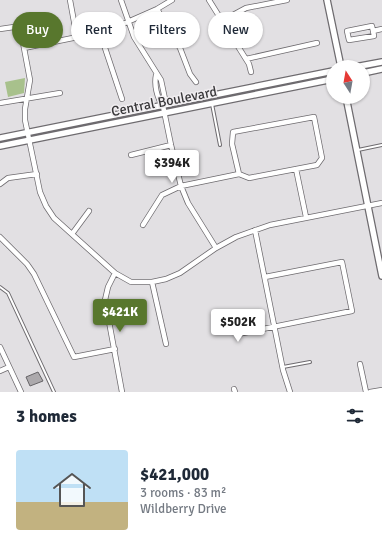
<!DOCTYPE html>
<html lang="en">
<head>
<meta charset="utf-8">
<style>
	:root { --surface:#fff; --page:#f2f2f3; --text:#1f2937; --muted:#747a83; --accent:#58772d }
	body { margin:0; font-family:Signika,sans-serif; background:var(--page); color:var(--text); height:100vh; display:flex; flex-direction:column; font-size:15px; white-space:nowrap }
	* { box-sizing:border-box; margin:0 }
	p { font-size:13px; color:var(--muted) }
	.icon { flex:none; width:22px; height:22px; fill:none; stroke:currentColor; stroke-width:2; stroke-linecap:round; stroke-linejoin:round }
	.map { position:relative; height:392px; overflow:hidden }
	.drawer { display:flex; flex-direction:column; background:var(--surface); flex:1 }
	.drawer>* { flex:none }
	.guide { position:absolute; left:12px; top:12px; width:358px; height:36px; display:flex; gap:8px }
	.needle { width:26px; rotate:349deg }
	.controls { position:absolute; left:326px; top:60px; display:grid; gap:8px }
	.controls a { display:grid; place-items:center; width:44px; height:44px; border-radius:50%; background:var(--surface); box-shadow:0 1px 3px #0004; font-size:20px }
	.price { position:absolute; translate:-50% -34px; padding:0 9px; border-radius:4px; background:#fff; color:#222; font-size:13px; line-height:26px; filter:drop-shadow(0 1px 2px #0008) }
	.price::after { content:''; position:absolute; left:50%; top:24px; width:12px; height:9px; margin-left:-6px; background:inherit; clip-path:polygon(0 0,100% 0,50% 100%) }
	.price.on { background:var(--accent); color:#fff }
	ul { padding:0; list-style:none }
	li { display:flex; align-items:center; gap:12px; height:100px; padding:0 16px }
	li span { display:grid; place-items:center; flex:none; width:112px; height:80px; border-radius:4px; color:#555 }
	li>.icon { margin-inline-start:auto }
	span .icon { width:48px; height:48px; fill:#fffc; stroke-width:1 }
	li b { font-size:17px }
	h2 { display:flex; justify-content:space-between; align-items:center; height:48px; padding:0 16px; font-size:17px }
	.pill { padding:0 14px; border-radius:18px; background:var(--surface); box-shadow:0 1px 3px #0004; font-size:14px; line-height:36px }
	.pill.on { background:var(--accent); color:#fff }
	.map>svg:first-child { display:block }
	.green { fill:#a8c18c }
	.building { fill:#aca9ac; stroke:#666467 }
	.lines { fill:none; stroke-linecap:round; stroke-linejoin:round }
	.service-casing { stroke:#6e6b6f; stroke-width:4 }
	.minor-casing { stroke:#6e6b6f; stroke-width:6 }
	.tertiary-casing { stroke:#6e6b6f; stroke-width:8 }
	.service { stroke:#fff; stroke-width:2 }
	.minor { stroke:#fff; stroke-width:4.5 }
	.tertiary { stroke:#fff; stroke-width:5.5 }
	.labels { text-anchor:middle; stroke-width:3; stroke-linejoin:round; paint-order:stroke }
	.street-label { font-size:14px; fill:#373638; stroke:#f0edf0 }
</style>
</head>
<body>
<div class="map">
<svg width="382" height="392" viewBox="0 0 382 392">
	<rect width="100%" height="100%" fill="#e2e0e3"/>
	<!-- green -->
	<path class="green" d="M25,78L24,93L8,97L5,82Z"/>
	<!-- building -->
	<path class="building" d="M38,372L43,381L30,386L26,377Z"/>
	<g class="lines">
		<defs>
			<path id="service" d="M212,104L220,145
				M358,150L382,145
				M0,287L8,293L54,392
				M283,367L310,362"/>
			<path id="minor" d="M70,0L77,38
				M121,0L134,37L161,80L165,99L163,106L171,145L181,186L188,203L216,248
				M209,0L249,64L251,72
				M157,9L180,48L190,74L196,82
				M222,21L246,8L287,0
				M372,26L374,36L349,40L347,31Z
				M0,29L14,27L21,32L30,80L25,109V120L40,192L46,206L54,218L115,273L131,282H152L166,279L180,273L216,248L236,237L270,225L382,203
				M373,31L382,29
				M100,33L122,99
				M24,48L107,31L157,9L172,0
				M246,59L317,43
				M156,75C154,85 157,98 163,106
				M0,103L60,93
				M131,155L171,145
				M296,169L306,217
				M0,184L8,178L37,174
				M143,225L162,195L181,186L239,174L249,178L317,165L322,158L314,117L233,132L232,144L239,174
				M255,230L283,370L290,392
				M72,234L89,211
				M0,237L27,264L34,274L74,357L115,349
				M115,273L108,287L105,300L122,392
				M152,282L166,344
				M215,314L227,329L238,334L352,311L342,262L265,277
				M0,347L21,392
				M360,364L366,392
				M0,371L9,367
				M234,389L235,392
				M370,392L382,390"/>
			<path id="tertiary" d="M327,0L341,67
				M355,67L382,62
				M363,73L382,69
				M346,97L382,276
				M0,138L333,71
				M0,146L333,79"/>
		</defs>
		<!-- service casing -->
		<use href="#service" class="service-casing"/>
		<!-- minor casing -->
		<use href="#minor" class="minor-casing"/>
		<!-- tertiary casing -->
		<use href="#tertiary" class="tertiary-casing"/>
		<!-- service -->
		<use href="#service" class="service"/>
		<!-- minor -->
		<use href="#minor" class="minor"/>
		<!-- tertiary -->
		<use href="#tertiary" class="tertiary"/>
	</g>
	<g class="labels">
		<!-- street labels -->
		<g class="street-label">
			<text transform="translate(164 101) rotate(-11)" y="5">Central Boulevard</text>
		</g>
	</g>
</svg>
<div class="controls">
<a><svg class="needle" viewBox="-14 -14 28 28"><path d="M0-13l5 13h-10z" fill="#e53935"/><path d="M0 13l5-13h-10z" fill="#747a83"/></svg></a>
</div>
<b class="price" style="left:172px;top:184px">$394K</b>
<b class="price on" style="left:120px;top:333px">$421K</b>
<b class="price" style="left:238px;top:343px">$502K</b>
<div class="guide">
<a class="pill on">Buy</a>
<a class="pill">Rent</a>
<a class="pill">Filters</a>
<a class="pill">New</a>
</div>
</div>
<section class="drawer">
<h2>3 homes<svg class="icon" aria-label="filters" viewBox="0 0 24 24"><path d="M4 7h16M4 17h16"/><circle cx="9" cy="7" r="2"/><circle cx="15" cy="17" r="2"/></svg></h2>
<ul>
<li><span style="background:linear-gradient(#bfe0f5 65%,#c2b280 0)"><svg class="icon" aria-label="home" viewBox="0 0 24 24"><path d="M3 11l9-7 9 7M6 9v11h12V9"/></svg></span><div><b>$421,000</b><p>3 rooms · 83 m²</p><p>Wildberry Drive</p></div></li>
</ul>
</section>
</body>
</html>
